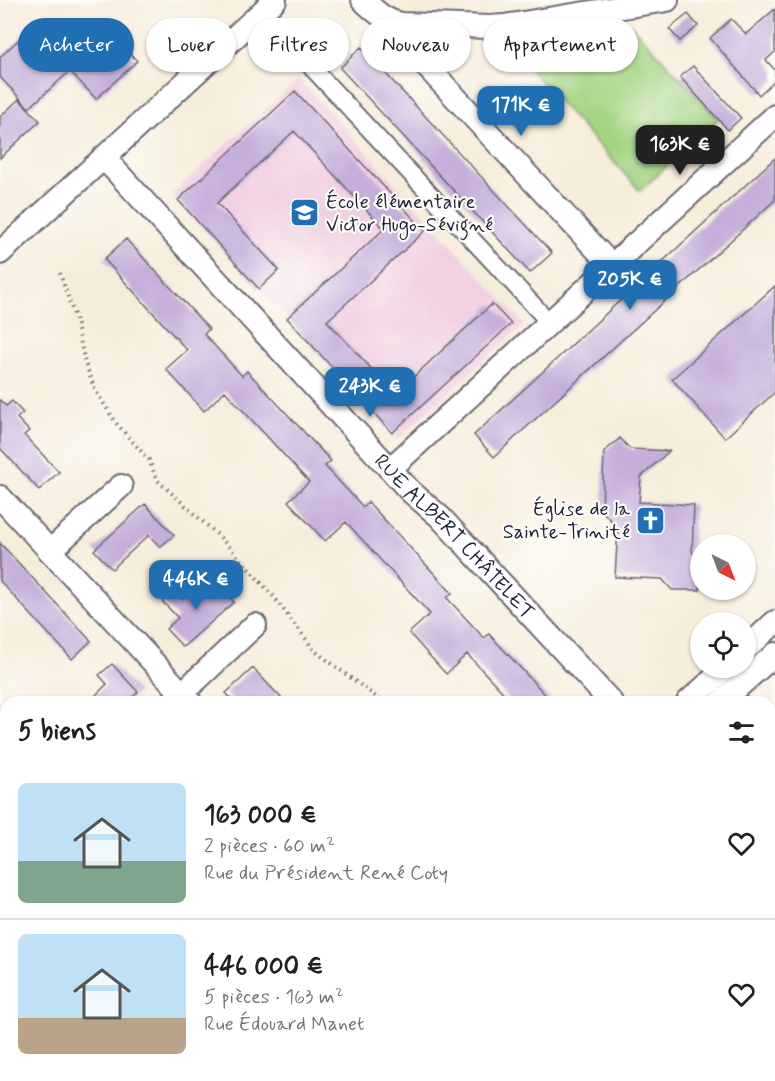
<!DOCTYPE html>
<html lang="fr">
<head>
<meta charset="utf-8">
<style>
	:root { --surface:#fff; --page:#f2f2f2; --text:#202124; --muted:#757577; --line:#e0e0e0; --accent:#1f6fb2 }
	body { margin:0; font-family:Mynerve,sans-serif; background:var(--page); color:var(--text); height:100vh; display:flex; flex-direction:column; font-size:22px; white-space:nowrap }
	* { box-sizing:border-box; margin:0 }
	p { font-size:20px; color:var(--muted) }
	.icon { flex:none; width:33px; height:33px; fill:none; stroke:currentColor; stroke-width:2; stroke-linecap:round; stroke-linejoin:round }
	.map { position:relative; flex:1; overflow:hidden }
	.panel { position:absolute; left:0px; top:696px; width:776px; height:386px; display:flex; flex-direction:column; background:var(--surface); border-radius:18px 18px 0 0; box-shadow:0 2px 4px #0004 }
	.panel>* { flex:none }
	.hud { position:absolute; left:18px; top:18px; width:740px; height:54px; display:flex; gap:12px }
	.needle { width:39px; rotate:138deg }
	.buttons { position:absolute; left:690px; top:534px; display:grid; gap:12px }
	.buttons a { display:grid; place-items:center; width:66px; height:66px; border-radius:50%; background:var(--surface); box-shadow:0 2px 4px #0004; font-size:30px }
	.price { position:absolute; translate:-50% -51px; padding:0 14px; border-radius:12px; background:var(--accent); color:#fff; font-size:20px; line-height:39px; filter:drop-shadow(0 2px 3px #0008) }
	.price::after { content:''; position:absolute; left:50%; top:36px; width:18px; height:14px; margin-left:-9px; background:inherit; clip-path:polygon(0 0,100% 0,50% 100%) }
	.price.current { background:#222; color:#fff }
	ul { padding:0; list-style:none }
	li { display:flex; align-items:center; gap:18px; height:150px; padding:0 18px }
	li+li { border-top:2px solid var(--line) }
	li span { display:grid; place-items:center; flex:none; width:168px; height:120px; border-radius:9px; color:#555 }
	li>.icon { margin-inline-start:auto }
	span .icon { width:72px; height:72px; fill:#fffc; stroke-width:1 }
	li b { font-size:26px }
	h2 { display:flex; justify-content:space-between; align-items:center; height:72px; padding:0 18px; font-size:26px }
	.chip { padding:0 21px; border-radius:27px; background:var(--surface); box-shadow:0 2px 4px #0004; font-size:21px; line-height:54px }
	.chip.current { background:var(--accent); color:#fff }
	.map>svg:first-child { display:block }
	.built { fill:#f1d0e2 }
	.green { fill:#a3d482; stroke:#627b5e; stroke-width:1.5 }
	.building { fill:#c4aedb }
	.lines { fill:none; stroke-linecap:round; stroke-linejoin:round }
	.pedestrian-casing { stroke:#6d6973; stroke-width:20 }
	.minor-casing { stroke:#6d6973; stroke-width:26 }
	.path { stroke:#6d6973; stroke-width:4; stroke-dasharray:1.5 4.5; stroke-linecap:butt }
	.pedestrian { stroke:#fff; stroke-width:16 }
	.minor { stroke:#fff; stroke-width:22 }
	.labels { text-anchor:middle; stroke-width:4.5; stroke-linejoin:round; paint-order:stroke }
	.poi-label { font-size:20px; fill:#22223b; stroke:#fdfcf7; text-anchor:start }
	.street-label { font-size:20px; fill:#22223b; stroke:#fdfcf7 }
</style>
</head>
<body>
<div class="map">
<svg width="775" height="1081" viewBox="0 0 775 1081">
	<rect width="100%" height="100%" fill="#fdfcf7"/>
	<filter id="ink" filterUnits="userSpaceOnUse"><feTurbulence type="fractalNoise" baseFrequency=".0167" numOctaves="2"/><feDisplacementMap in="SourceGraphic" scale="12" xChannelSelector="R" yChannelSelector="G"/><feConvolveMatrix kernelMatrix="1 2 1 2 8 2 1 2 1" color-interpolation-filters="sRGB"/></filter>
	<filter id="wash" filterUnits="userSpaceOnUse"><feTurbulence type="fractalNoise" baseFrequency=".008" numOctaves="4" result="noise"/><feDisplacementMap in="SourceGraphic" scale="24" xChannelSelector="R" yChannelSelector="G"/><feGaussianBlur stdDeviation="1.35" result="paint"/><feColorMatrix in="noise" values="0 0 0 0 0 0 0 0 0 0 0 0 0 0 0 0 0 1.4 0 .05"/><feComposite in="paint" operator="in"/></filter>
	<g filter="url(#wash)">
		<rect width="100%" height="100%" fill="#f7eddb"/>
		<!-- built -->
		<path class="built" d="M299,79L524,324L398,439L172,194Z
			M775,742V925L770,930V747Z"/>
		<!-- green -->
		<path class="green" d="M631,25L718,119L640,191L504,41L542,38Z"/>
		<g id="blocks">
			<!-- building -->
			<path class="building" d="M775,9V52L766,60L775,70V80L759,95L710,38L731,19L746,34Z
				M688,14L698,26L680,41L669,29Z
				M102,23L137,61L96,99L70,71L29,108L0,77V57L31,28L61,61Z
				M361,47L552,253L530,273L340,68Z
				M693,66L741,118L728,130L680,77Z
				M295,91L425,231L327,321L395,394L492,304L511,324L392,433L287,318L384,229L294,131L217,203L279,270L259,289L178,200Z
				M19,99L40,121L0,158V117Z
				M775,158V200L494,457L474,435Z
				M126,239L209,329L204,334L242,376L247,371L331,461L325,466L363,507L368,502L452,593L447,598L484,638L489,634L552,702H512L467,654L446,674L409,633L430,614L346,522L325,541L288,501L309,482L225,391L204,411L166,369L187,350L104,259Z
				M775,286V392L725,438L672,379Z
				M0,400L6,406L12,401L23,413L17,418L29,431L24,435L59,472L39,490L0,448Z
				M620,438L630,449L669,451L641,477L639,502L694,505L692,552L700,561V590H672L662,579L615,577L618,528L602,511L604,452Z
				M145,504L174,535L160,547L149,535L112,569L94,550Z
				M0,543L91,641L72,659L0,581Z
				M217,582L234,602L183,647L166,629L178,618L162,601L175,589L183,599L197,587L204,594Z
				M112,664L138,692L127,702H89L107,684L99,675Z
				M253,668L265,681L285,702H234L226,693Z"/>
		</g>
	</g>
	<g filter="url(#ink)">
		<use href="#blocks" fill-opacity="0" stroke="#6d6973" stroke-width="1.5"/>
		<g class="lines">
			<defs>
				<path id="pedestrian" d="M261,13L550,323"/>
				<g id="minor">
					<path d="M363,0C375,11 385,21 401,24L490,27L504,26L667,0"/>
					<path d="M401,24L406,40L416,55L612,266"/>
					<path id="s1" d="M104,158L390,469L410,491L440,517L611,702"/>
					<path d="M0,253L275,0"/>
					<path d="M390,469L775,116"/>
					<path d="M0,497L190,702"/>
					<path d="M50,551L121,486"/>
					<path d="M746,649L775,622"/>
					<path d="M173,702L255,625"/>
					<path d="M688,702L726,668"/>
					<path d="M721,702L775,654"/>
					<path d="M0,794L6,800"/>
					<path d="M0,1028L6,1029"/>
					<path d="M753,1076L758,1081"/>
					<path d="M277,1081L283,1076"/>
					<path d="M310,1081L316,1076"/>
				</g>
			</defs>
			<!-- pedestrian casing -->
			<use href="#pedestrian" class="pedestrian-casing"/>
			<!-- minor casing -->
			<use href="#minor" class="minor-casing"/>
			<!-- path -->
			<path class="path" d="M60,273L76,321L85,363L95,390L116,423L149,460L157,480L220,537L274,597L315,651L383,702
				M89,1076L91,1081"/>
			<!-- pedestrian -->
			<use href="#pedestrian" class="pedestrian"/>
			<!-- minor -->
			<use href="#minor" class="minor"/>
		</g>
	</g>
	<!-- icons -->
	<defs>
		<symbol id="school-square" viewBox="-11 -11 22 22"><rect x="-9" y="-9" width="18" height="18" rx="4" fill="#1f6fb2" stroke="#fdfcf7"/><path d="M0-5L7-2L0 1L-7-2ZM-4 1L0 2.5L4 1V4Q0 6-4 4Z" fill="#fff"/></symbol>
		<symbol id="church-square" viewBox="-11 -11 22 22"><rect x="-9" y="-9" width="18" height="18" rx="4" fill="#1f6fb2" stroke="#fdfcf7"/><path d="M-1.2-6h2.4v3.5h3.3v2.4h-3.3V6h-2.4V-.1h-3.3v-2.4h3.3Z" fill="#fff"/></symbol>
	</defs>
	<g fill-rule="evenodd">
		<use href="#school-square" x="288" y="196" width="33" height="33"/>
		<use href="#church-square" x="634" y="504" width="33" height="33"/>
	</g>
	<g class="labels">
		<!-- poi labels -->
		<g class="poi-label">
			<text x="326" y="208">École élémentaire<tspan x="326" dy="23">Victor Hugo-Sévigné</tspan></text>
			<text x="630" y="515" text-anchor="end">Église de la<tspan x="630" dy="23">Sainte-Trinité</tspan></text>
		</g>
		<!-- street labels -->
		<g class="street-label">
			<text dy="7" stroke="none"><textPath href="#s1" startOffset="516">RUE ALBERT CHÂTELET</textPath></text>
		</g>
	</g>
</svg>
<div class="buttons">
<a><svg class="needle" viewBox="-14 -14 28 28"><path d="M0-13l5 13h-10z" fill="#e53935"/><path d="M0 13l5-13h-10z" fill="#757577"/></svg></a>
<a><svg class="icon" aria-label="locate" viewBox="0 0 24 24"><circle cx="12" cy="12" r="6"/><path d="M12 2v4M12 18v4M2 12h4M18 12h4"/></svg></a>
</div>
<b class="price" style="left:521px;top:137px">171K €</b>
<b class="price current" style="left:680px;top:176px">163K €</b>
<b class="price" style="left:630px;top:311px">205K €</b>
<b class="price" style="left:370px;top:418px">243K €</b>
<b class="price" style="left:196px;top:611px">446K €</b>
<div class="hud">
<a class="chip current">Acheter</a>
<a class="chip">Louer</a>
<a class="chip">Filtres</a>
<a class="chip">Nouveau</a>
<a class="chip">Appartement</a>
</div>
<section class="panel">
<h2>5 biens<svg class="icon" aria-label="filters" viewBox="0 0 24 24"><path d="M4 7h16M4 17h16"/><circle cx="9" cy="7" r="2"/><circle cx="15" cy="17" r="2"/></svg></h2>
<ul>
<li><span style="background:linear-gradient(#bfe0f5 65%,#7fa58c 0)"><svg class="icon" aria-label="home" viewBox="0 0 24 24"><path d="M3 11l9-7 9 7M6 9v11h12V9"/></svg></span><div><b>163 000 €</b><p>2 pièces · 60 m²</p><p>Rue du Président René Coty</p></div><svg class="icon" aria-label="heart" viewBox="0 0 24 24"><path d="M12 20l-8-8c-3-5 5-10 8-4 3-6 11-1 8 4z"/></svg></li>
<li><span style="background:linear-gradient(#bfe0f5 70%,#b9a48a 0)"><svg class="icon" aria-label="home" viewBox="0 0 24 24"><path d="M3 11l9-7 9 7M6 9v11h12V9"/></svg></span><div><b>446 000 €</b><p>5 pièces · 163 m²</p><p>Rue Édouard Manet</p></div><svg class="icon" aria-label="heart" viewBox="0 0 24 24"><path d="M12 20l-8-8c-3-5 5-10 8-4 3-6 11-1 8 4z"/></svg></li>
</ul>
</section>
</div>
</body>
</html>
